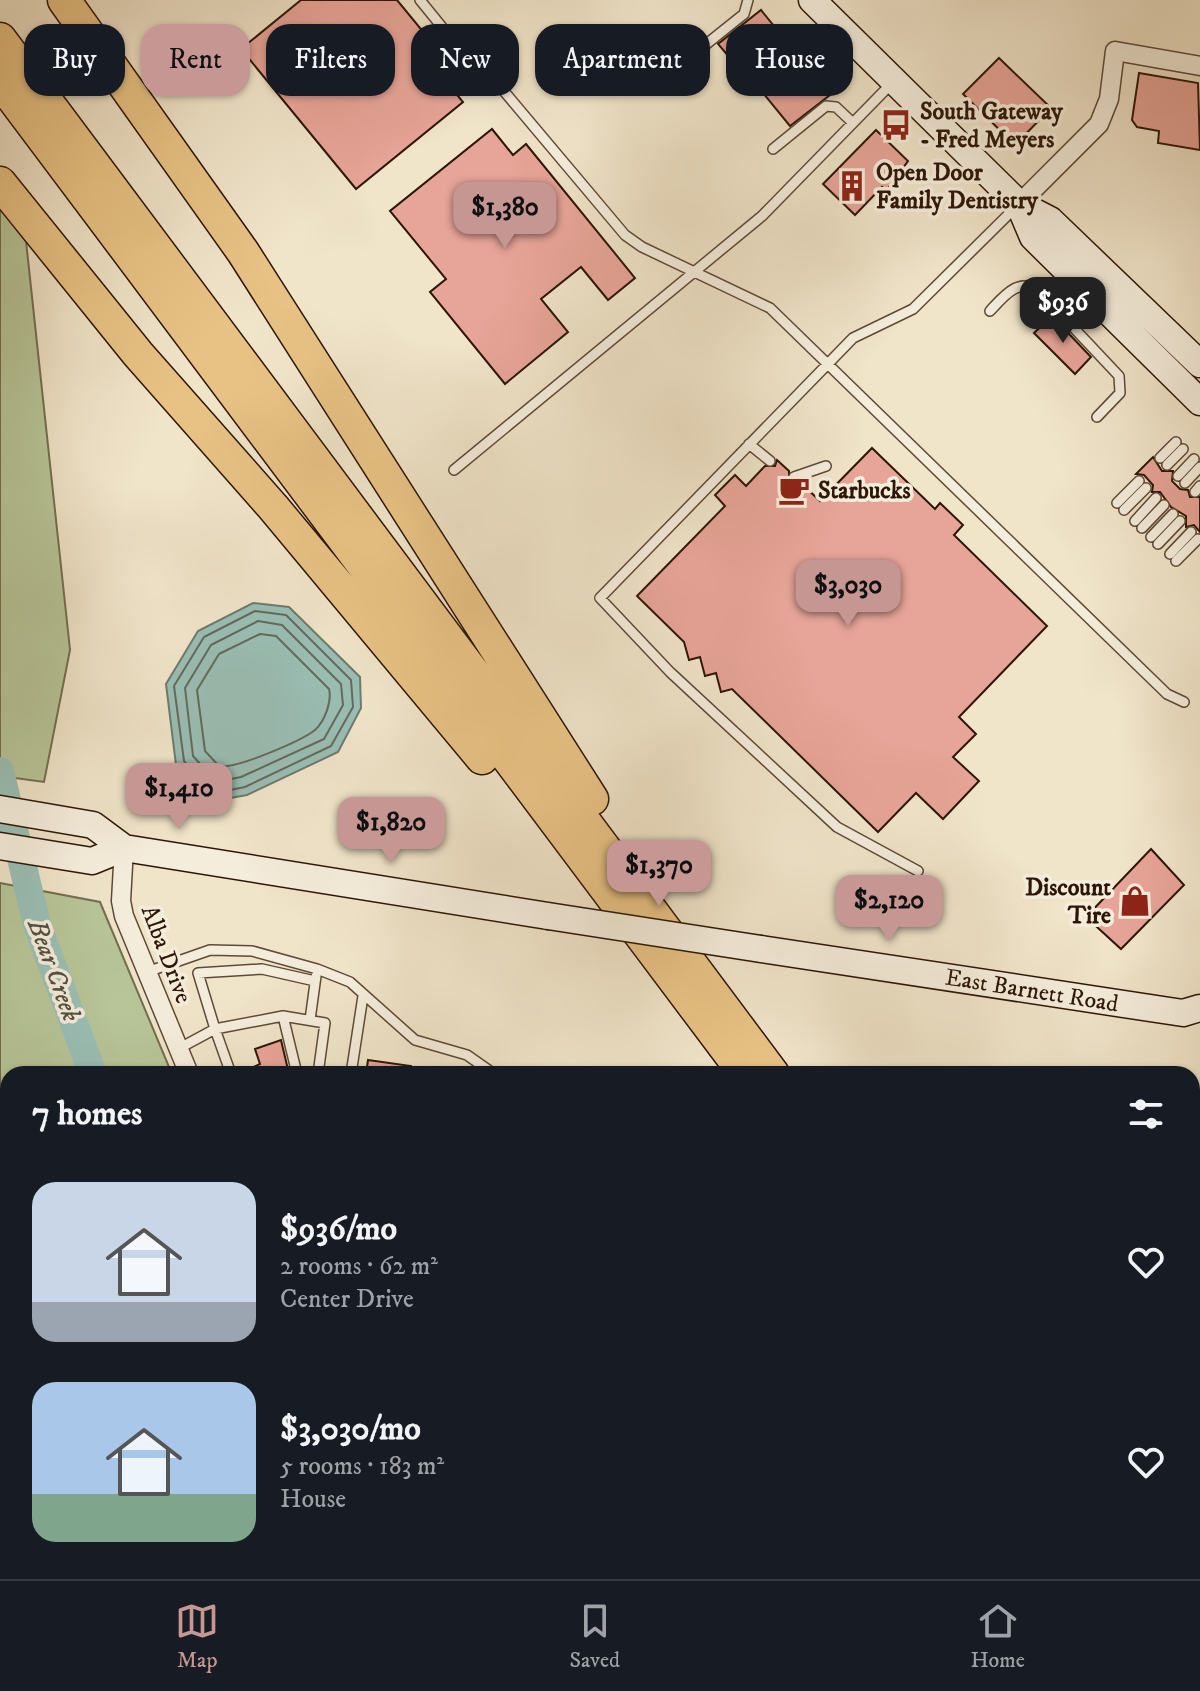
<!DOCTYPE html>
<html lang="en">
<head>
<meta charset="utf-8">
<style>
	:root { --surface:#171b24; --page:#242831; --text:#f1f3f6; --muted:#9ea1a6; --line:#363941; --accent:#c59692 }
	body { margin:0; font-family:"IM FELL DW Pica",serif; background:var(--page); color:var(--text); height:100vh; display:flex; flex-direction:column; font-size:30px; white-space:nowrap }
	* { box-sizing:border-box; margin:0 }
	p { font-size:26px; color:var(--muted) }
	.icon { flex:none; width:44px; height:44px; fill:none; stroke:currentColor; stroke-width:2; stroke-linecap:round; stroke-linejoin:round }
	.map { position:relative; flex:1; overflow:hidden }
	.drawer { position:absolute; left:0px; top:1066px; width:1200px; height:514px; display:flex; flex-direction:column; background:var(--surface); border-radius:24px 24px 0 0; box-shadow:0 2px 6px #0004 }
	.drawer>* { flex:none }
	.hud { position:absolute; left:24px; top:24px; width:1152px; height:72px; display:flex; gap:16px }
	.price { position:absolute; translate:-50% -68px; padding:0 18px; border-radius:16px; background:var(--accent); color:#111; font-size:26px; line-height:52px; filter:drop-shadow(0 2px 4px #0008) }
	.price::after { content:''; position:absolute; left:50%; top:48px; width:24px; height:18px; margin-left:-12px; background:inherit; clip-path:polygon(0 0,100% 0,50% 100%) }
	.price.on { background:#222; color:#fff }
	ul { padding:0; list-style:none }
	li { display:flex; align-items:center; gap:24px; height:200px; padding:0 32px }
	li span { display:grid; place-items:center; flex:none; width:224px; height:160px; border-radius:24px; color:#555 }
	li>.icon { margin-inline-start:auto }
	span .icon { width:96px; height:96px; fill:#fffc; stroke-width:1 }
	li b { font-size:34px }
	h2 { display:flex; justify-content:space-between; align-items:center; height:96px; padding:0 32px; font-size:34px }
	.pill { padding:0 28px; border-radius:24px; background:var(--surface); box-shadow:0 2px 6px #0004; font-size:28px; line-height:72px }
	.pill.on { background:var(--accent); color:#111 }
	.tab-bar { display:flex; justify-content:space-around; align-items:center; height:112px; border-top:2px solid var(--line); background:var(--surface); font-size:22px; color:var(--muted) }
	.tab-bar a { display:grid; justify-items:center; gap:4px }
	.tab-bar .on { color:var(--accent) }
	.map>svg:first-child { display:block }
	.green { fill:#b7c598; stroke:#726e4f; stroke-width:2 }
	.water { fill:#9abfb5; stroke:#6e7b6f; stroke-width:2 }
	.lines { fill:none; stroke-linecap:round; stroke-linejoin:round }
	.shore { stroke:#646a5e; stroke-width:2 }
	.stream { stroke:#6e7b6f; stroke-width:5 }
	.river { stroke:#9abfb5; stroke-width:28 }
	.building { fill:#e7a498; stroke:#2d1606; stroke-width:2 }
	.service-casing { stroke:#5e4a37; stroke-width:12 }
	.minor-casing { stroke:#5e4a37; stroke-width:21 }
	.secondary-casing { stroke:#2d1606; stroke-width:29 }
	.motorway-casing { stroke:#2d1606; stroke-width:35 }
	.service { stroke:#f5eddc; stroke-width:9 }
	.minor { stroke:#f5eddc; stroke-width:18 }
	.secondary { stroke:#f5eddc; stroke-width:26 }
	.motorway { stroke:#e8c284; stroke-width:32 }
	.secondary-bridge-casing { stroke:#2d1606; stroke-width:29; stroke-linecap:butt }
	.secondary-bridge { stroke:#f5eddc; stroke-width:26 }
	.labels { text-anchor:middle; stroke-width:7; stroke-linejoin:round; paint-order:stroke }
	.poi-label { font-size:24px; font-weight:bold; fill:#2d1606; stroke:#f5eddc; text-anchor:start }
	.street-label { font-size:24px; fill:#2d1606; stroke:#f5eddc }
	.water-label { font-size:26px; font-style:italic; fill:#535143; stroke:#f5eddc }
</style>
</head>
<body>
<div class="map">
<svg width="1200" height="1579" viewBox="0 0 1200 1579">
	<rect width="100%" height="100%" fill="#f0e4c9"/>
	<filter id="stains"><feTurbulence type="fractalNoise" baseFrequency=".0025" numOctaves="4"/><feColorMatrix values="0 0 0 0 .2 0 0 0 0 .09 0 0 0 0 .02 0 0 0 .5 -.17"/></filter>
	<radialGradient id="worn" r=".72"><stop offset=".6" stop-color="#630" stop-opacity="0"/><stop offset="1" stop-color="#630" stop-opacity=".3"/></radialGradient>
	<!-- green -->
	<path class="green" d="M0,207L26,241L70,650L44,782L0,776Z
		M0,883L100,902L172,1074H8V1572H1026L1032,1579H0Z"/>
	<!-- water -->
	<path class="water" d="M253,603L289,607L360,677L361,708L338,752L247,795L225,799L202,793L176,765L166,684L198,631Z"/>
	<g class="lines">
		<!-- shore -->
		<path class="shore" d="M255,611L286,615L351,680L353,707L331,746L245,787L225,791L206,786L184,761L174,686L204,637Z
			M258,621L282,625L341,684L343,705L324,739L241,777L226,780L212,777L193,756L185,688L211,645Z
			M260,634L276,636L329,689C332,701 325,721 315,730C301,741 234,770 219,766L205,751L197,690L219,654Z"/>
		<!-- stream -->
		<path class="stream" d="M0,1350L8,1357
			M0,1411L8,1413"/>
		<!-- river -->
		<path class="river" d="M0,771L37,925L93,1074
			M314,1572L317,1579"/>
	</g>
	<!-- building -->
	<path class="building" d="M301,0H397L425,34L414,42L463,102L356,189L241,49Z
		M761,10L830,95L790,126L732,55L730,58L718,44Z
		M999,58L1051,108L1015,145L963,94Z
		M1139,73L1198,83L1200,150L1158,143L1159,131L1137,127L1132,120Z
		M492,129L513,155L526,144L635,278L608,300L581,267L541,299L568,332L505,384L430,292L446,279L390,211Z
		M876,130L908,161L886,191L882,187L855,215L823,184Z
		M1052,316L1091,357L1075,374L1034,333Z
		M872,448L935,509L940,503L963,525L954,535L1047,626L959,717L976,734L953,757L979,781L943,819L916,793L878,832L732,689L721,692L716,673L705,676L700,657L689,660L684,642L637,596L725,506L715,495L735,475L746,486L765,466H775L777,460L789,471V482L801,483L820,501Z
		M1153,457L1162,471H1173L1172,481L1180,489L1188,490L1190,497H1200V532L1194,525L1186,527V516L1171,507L1160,492H1152L1153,485L1144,475L1136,474Z
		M1151,849L1184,885L1121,949L1086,917Z
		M281,1040L289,1074H238L260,1064L255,1049Z
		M368,1060L411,1066L410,1074H366Z"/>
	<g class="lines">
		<defs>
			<path id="service" d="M420,0L455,43L487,71L625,235L642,247L770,308L1167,694L1184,702
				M694,54L744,14L748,0
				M773,149L826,106L836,107L853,123
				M990,311C1004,296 1018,277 1039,291L1119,376L1120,393L1097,417
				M749,444L770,461
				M1160,458L1176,442
				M1167,465L1183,449
				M454,470L762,216L893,82
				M1178,476L1194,459
				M794,477L826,466
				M1185,483L1200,467
				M1195,492L1200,486
				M1117,503L1139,481
				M1124,510L1146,488
				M1135,521L1156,498
				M1142,528L1164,505
				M1151,537L1173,514
				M1158,544L1180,521
				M1170,554L1191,532
				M1176,561L1198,539
				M918,871L837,827L670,672L600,598L853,338L913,309L1017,206
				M147,972L210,950L252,951L317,969L350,982L415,1040L467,1055L494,1074
				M283,1016L297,1074
				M310,1020L316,976
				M178,1049L215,1029L198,973L262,969L315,981
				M231,1074L215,1029L283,1016L325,1023L318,1074
				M351,1074L363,996
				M1200,1173V1190
				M1192,1252L1200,1263
				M1192,1331L1200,1342
				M1192,1442L1200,1436
				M1192,1491L1196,1496L1200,1493"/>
			<path id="minor" d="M1019,204L1099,124L1109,99L1115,51L1200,66
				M124,848L121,901L124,916L189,1074"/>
			<path id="secondary" d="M812,0L1019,204L1050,220L1200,364
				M1019,204L1033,237L1200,402
				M0,809L93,825L124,848L548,916
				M0,846L92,861L124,848
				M761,949L1183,1013L1200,1008"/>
			<path id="motorway" d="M64,0L243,252L592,799
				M0,39L773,1074
				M0,81L745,1074
				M0,183L138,354L273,507L482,758
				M1119,1572L1124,1579
				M1147,1572L1152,1579"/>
		</defs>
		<!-- service casing -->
		<use href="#service" class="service-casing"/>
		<!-- minor casing -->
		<use href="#minor" class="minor-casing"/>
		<!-- secondary casing -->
		<use href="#secondary" class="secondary-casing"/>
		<!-- motorway casing -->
		<use href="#motorway" class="motorway-casing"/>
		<!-- service -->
		<use href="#service" class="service"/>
		<!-- minor -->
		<use href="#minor" class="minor"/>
		<!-- secondary -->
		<use href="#secondary" class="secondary"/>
		<!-- motorway -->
		<use href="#motorway" class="motorway"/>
		<defs>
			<path id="secondary-bridge" d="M548,916L761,949"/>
		</defs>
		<!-- secondary-bridge casing -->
		<use href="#secondary-bridge" class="secondary-bridge-casing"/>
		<!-- secondary-bridge -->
		<use href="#secondary-bridge" class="secondary-bridge"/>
	</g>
	<!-- icons -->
	<defs>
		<symbol id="bus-bare" viewBox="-9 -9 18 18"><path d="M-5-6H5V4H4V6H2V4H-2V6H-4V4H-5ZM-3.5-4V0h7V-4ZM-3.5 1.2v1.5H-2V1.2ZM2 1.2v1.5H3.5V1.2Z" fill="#8f2418" stroke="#f5eddc" stroke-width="2.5" paint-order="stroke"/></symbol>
		<symbol id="building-bare" viewBox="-9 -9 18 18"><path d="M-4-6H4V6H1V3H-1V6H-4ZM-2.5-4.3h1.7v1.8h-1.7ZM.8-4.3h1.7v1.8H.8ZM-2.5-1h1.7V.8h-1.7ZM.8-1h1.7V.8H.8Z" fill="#8f2418" stroke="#f5eddc" stroke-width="2.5" paint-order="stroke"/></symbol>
		<symbol id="cafe-bare" viewBox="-9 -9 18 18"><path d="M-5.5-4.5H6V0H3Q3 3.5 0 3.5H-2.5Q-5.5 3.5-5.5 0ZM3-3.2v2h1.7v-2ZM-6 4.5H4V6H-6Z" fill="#8f2418" stroke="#f5eddc" stroke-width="2.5" paint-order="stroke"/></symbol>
		<symbol id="shop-bare" viewBox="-9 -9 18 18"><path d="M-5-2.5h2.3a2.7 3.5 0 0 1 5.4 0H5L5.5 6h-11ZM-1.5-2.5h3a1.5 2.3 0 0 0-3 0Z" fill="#8f2418" stroke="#f5eddc" stroke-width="2.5" paint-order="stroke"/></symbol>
	</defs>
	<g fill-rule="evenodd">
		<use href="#bus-bare" x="874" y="103" width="44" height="44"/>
		<use href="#building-bare" x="830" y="164" width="44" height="44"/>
		<use href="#cafe-bare" x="772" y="468" width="44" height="44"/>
		<use href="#shop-bare" x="1113" y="879" width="44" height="44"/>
	</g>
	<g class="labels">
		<!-- poi labels -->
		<g class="poi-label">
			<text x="920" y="119">South Gateway<tspan x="920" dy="28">- Fred Meyers</tspan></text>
			<text x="876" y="180">Open Door<tspan x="876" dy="28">Family Dentistry</tspan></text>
			<text x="818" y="498">Starbucks</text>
			<text x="1111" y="895" text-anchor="end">Discount<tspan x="1111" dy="28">Tire</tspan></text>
		</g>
		<!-- street labels -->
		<g class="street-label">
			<text transform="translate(167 954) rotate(69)" y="8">Alba Drive</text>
			<text transform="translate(1032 990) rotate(9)" y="8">East Barnett Road</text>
		</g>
		<!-- water labels -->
		<g class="water-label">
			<text transform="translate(55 970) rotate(70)" y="9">Bear Creek</text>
		</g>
	</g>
	<rect width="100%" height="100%" filter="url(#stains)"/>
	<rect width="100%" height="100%" fill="url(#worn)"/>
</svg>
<b class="price" style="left:505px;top:250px">$1,380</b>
<b class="price on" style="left:1063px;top:345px">$936</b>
<b class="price" style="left:848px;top:628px">$3,030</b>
<b class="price" style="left:179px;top:831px">$1,410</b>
<b class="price" style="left:391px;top:865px">$1,820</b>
<b class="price" style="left:659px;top:908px">$1,370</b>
<b class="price" style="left:889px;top:943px">$2,120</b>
<div class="hud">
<a class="pill">Buy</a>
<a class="pill on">Rent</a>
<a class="pill">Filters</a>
<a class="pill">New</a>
<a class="pill">Apartment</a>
<a class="pill">House</a>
</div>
<section class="drawer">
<h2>7 homes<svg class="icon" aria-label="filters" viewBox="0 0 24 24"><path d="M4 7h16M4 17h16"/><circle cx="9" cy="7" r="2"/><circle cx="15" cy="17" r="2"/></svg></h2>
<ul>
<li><span style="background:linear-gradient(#c9d6e8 75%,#9aa5b1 0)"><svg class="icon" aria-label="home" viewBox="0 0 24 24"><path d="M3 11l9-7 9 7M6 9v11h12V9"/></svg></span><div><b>$936/mo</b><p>2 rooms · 62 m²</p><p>Center Drive</p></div><svg class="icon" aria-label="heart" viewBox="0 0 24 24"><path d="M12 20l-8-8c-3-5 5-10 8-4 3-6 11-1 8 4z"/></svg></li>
<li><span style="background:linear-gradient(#a9c7e8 70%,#7fa58c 0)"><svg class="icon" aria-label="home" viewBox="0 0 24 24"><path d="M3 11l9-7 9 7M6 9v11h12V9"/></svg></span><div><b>$3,030/mo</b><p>5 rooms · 183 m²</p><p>House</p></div><svg class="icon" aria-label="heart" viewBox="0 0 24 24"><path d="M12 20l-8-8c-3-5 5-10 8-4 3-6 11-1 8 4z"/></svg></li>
</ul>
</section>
</div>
<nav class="tab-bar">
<a class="on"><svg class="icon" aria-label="map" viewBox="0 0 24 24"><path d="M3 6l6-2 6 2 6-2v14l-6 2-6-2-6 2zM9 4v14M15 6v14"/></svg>Map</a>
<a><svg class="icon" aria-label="saved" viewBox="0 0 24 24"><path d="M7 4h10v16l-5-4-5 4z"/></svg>Saved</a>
<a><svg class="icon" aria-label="home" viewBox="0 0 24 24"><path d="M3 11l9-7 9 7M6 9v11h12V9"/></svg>Home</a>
</nav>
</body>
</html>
